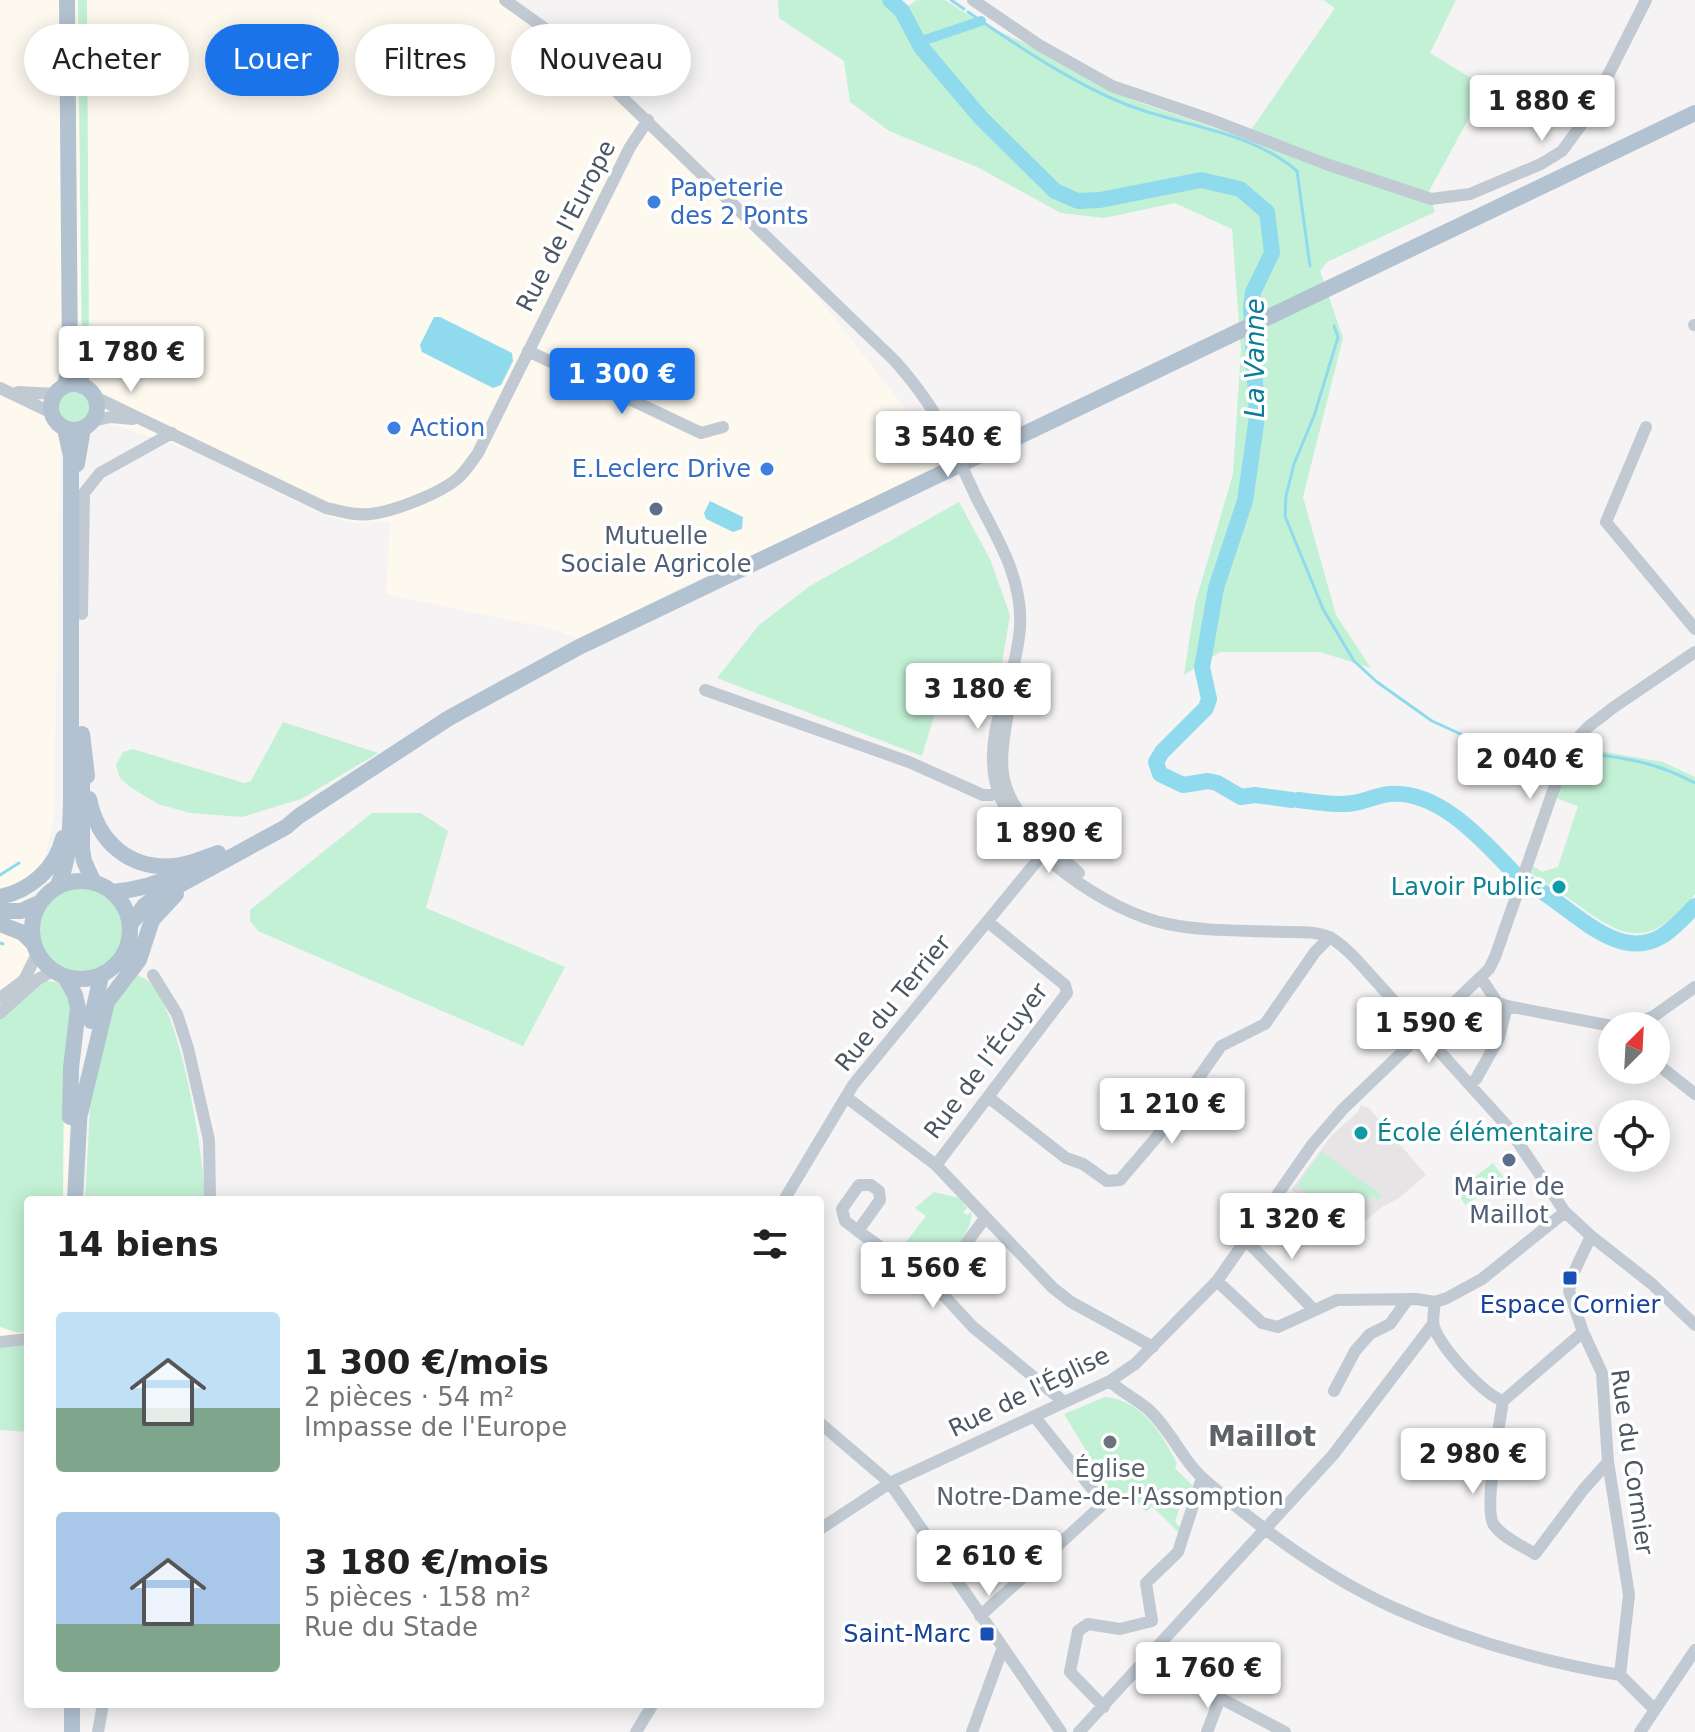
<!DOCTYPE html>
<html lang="fr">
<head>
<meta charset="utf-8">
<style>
	:root { --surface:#fff; --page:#f6f6f6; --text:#222; --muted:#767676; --accent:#1a73e8 }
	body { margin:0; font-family:"DejaVu Sans",sans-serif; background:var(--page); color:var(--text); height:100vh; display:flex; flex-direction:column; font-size:30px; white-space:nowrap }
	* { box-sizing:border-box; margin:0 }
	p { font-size:26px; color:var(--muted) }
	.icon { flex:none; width:44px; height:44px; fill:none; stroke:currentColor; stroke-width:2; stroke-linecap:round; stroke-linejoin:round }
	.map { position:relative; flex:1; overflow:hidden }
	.side { position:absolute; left:24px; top:1196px; width:800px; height:512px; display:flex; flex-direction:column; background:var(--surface); border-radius:8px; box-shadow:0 4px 20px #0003 }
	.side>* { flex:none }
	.top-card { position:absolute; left:24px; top:24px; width:800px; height:72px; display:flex; gap:16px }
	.needle { width:52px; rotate:24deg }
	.tools { position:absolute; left:1598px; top:1012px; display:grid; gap:16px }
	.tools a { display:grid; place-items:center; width:72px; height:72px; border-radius:50%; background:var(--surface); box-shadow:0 4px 20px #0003; font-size:40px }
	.price { position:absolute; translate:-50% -68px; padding:0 18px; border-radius:8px; background:#fff; color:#222; font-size:26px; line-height:52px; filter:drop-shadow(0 2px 4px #0008) }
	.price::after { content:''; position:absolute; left:50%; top:48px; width:24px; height:18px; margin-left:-12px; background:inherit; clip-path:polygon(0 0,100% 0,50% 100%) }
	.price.current { background:var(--accent); color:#fff }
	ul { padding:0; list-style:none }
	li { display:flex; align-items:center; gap:24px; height:200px; padding:0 32px }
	li span { display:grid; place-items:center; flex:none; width:224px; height:160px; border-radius:8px; color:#555 }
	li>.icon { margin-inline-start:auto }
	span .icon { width:96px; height:96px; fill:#fffc; stroke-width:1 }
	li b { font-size:34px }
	h2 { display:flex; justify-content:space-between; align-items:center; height:96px; padding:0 32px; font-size:34px }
	.tag { padding:0 28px; border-radius:36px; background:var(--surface); box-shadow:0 4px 20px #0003; font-size:28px; line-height:72px }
	.tag.current { background:var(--accent); color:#fff }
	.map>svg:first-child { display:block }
	.commercial { fill:#fdf9ef }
	.education { fill:#e6e4e5 }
	.green { fill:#c3f1d5 }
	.water { fill:#90daee }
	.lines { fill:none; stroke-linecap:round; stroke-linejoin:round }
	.stream { stroke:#90daee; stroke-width:3 }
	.canal { stroke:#90daee; stroke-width:10 }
	.river { stroke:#90daee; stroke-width:16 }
	.minor { stroke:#c1cad2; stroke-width:12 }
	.major { stroke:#b3c2d1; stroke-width:16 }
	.minor-bridge { stroke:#c1cad2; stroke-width:12 }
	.shop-dot { fill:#3f7fe0; stroke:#fff; stroke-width:3 }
	.service-dot { fill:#5c6f8a; stroke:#fff; stroke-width:3 }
	.culture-dot { fill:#0f9aa8; stroke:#fff; stroke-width:3 }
	.transit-dot { fill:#1a4fb4; stroke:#fff; stroke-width:3 }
	.worship-dot { fill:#6b7280; stroke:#fff; stroke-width:3 }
	.labels { text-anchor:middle; stroke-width:7; stroke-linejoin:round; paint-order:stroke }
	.shop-label { font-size:24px; fill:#366cbe; stroke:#fff; text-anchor:start }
	.street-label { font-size:24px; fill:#4a5661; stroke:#fff }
	.service-label { font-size:24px; fill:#4e5e75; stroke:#fff }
	.culture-label { font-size:24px; fill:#0d838f; stroke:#fff; text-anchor:end }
	.transit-label { font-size:24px; fill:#164399; stroke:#fff }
	.worship-label { font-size:24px; fill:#5b616d; stroke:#fff }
	.water-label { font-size:26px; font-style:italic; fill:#0c7c9b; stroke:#fff }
	.quarter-label { font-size:28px; font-weight:bold; fill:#5f6368; stroke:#fff }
</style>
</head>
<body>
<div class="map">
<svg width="1695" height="1732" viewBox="0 0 1695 1732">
	<rect width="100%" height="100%" fill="#f5f3f3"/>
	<!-- commercial -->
	<path class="commercial" d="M0,0H512L766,232L950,465L709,574L578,639L552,629L386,594L390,522L353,523L324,515L192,451L61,407L54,820L45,857L14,920L70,994L68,1200H28V1432L0,1430Z"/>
	<!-- education -->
	<path class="education" d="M1361,1105L1369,1108L1426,1175L1399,1198L1382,1207L1350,1233L1291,1190L1332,1135L1358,1112Z"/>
	<!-- green -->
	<path class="green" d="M78,0H87L89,348L86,378L82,369Z
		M778,0H896L905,8L917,0H945L981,23L1042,51L1096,83L1138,102L1431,201L1435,212L1327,262L1320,271L1343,338L1303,497L1336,615L1371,668L1320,652H1220L1184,675L1195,604L1233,474L1241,350L1232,229L1175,203L1104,218L1061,213L977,167L889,131L850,102L844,61L779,18Z
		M1323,0H1456L1430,53L1486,87L1428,193L1325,160L1251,130L1335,8Z
		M57 407a17 17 0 1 1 34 0a17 17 0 1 1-34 0Z
		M959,502L990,559L1010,615L1002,663L995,662L984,711L940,696L922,756L717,678L759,625L810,586Z
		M283,722L378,753L301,799L242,817L190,813L158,804L130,787L120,778L116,765L123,752L133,749L244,783L251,781Z
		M1588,749L1663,762L1695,777V894C1652,946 1629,943 1578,905C1563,894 1547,884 1531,873L1533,866L1542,872L1558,867L1578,806L1556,798L1571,756Z
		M372,813H421L448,831L426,908L565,967L523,1046L258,931L250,921V910Z
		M37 931a44 44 0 1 1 88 0a44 44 0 1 1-88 0Z
		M136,974C141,977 147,979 151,984C181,1015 204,1155 205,1200H85L92,1070L107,1012Z
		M46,981L57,982L66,989L71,1003L64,1067L63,1200H28V1331L18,1333L0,1327V1016L33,987Z
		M1321,1152L1382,1195L1378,1200L1370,1195L1350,1224L1297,1186Z
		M1493,1163L1505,1179L1465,1205L1457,1191Z
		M934,1192L959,1198L967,1208L963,1212L967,1215L971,1212C975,1224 952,1259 941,1267C934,1271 929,1270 922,1269L926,1263L903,1246L926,1216L915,1208Z
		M28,1345V1432L0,1430V1348Z
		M1105,1397C1142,1400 1162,1434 1177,1463L1175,1468L1194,1487L1196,1496L1185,1491L1175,1522L1181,1528L1179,1533L1152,1506L1146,1512L1127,1492L1119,1500L1081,1462L1088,1454L1064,1414Z"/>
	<!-- water -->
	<path class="water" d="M434,317H440L512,353L513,361L501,385L493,388L422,352L420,345Z
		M710,501L743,517L742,529L733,532L706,519L704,513Z"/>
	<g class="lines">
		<!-- stream -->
		<path class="stream" d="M951,0L964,9
			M968,12C1016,45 1078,87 1133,107C1187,127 1252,132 1297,171L1310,266
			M1334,326L1338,337L1314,416L1294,464L1286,496L1285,516L1323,609L1354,661L1377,682L1432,721L1489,747L1521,752L1558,751
			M1586,753C1629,759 1656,762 1695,783
			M0,875L19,863
			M0,943L3,944"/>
		<!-- canal -->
		<path class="canal" d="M919,42L981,21"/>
		<!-- river -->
		<path class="river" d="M890,0L902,11L921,47L981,118L1055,191L1078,201L1100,200L1201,180L1240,189L1267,212L1272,253L1253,292L1251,307L1257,417L1245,501L1216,588L1205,651L1202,667L1209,699L1206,708L1162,752L1156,762L1160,774L1183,785L1208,781L1217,783L1241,797L1255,795L1292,800
			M1298,800C1316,802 1336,806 1354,803C1366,801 1378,795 1390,794C1441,790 1486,844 1517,876
			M1529,884C1567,902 1616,965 1662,936C1674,929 1685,916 1695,906"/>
		<!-- minor -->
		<path class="minor" d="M505,0L568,45L895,361C918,387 936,412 951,443
			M973,0L1039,45L1112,86L1212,120L1326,164L1431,199L1470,194L1541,164L1562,151L1587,117L1646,0
			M1694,325H1695
			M528,351L701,433L723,427
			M0,388L52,413
			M18,392L56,394
			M95,397L326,508C341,511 355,516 370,514C393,512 441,493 458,478C466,471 472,461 478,453L630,147L648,120
			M93,421L110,417L133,419
			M1646,427L1606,522L1695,629
			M977,499C998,539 1023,580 1020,627C1019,646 1013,664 1011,682
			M82,614L84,493L100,473L172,433
			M1012,675C999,710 986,750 997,788C1015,849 1108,912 1168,924C1205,932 1245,930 1283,932C1298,932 1319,931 1331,938C1340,943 1348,951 1355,958L1507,1126L1565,1212L1591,1236L1652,1284L1695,1325
			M705,690L909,762L983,795H992L998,790
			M1009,705C1006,727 1000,752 1003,774C1009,815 1050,847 1079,873
			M153,975L177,1014L188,1048L209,1140L210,1200
			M1481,978L1497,1002L1507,1006L1612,1026
			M0,998L24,980L37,954
			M0,1013L38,979L53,971
			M1630,1026L1654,1016L1695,987
			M1656,1063L1695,1094
			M1470,1084L1476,1079L1499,1038L1507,1006
			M846,1097L936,1165L1053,1288L1071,1302L1153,1347
			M988,1097L1066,1158L1083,1164L1107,1181L1120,1180L1156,1138L1221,1046L1265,1024L1315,952L1330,937
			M936,1165L1067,993L1065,985L988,922
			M784,1200L853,1085L1050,845
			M858,1231L845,1221L842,1209L859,1185H871L879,1191L880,1200L858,1231L935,1286L973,1327L1064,1402
			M1591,1236L1573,1274L1569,1291L1583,1332L1602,1373L1608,1462L1629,1595L1620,1675L1654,1709
			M1245,1239L1314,1310
			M1217,1281L1262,1323L1278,1327L1337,1300L1416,1299L1435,1302L1447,1298L1482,1279L1565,1212
			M935,1286L985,1218
			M1435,1302C1434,1310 1432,1320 1434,1327C1442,1349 1482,1393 1503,1401L1583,1332
			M0,1342L28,1339
			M1110,1381C1122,1393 1137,1399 1149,1410C1171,1430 1183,1462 1206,1481C1262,1530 1325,1576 1392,1607C1463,1639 1543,1662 1620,1675
			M1334,1391L1355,1351L1370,1334L1390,1324L1408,1299
			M1503,1401C1500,1422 1483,1511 1494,1525C1503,1538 1523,1546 1535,1554L1583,1490L1608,1462
			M820,1423L890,1483L1061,1732
			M820,1529L890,1483L1110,1381L1135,1364L1217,1281L1312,1145L1343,1109L1489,969L1495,957L1553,791L1572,744L1588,727L1614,707L1695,652
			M980,1616L1100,1507L1097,1495L1034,1416
			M1156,1649L1220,1698L1285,1732
			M1104,1707L1070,1672L1078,1631L1088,1624L1120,1629L1152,1621L1146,1583L1178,1552L1202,1478
			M98,1732L103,1704
			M636,1732L653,1704
			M972,1732L1002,1650
			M1079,1732L1333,1455L1433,1324
			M1207,1732L1220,1698
			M1640,1732L1695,1650"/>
		<!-- major -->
		<path class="major" d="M77,352L82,386
			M51 407a23 23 0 1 1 46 0a23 23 0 1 1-46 0Z
			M65,386L70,364L67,0
			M77,464L83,428
			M82,734L87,776
			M82,767V849L84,861L94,883
			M89,799C98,842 129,870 175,866C189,865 204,858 218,853
			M32 930a49 49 0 1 1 98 0a49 49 0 1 1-98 0Z
			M57,887C71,859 70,828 71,798V456L65,429
			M112,892C137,890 161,883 183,872
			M0,897C29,891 56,869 63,838
			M0,911H21L39,903
			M0,924L23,933L32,942
			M130,925L144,906L152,900L286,827L299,816L449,718L579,647L1695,113
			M65,977L75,995L78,1008L71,1068L70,1117
			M91,1021L101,976
			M80,1114L107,1002L139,960L152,920L176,894
			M75,1200L80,1104
			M72,1704V1732"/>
		<!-- minor-bridge -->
		<path class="minor-bridge" d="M951,443L977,499"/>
	</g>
	<!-- markers -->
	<g class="shop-dot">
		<circle cx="654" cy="202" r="8"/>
		<circle cx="394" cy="428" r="8"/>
		<circle cx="767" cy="469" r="8"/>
	</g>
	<g class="service-dot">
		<circle cx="656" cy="509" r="8"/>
		<circle cx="1509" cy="1160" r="8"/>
	</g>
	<g class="culture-dot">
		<circle cx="1559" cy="887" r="8"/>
		<circle cx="1361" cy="1133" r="8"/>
	</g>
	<g class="transit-dot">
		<rect x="1562" y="1270" width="16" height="16" rx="4"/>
		<rect x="979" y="1626" width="16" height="16" rx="4"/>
	</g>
	<circle class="worship-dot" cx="1110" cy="1442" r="8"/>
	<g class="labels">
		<!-- shop labels -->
		<g class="shop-label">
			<text x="670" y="196">Papeterie<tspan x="670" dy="28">des 2 Ponts</tspan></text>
			<text x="410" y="436">Action</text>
			<text x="751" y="477" text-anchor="end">E.Leclerc Drive</text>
		</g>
		<!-- street labels -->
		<g class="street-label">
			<text transform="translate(566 226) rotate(-63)" y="8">Rue de l'Europe</text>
			<text transform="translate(893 1003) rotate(-51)" y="8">Rue du Terrier</text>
			<text transform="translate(986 1061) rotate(-53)" y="8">Rue de l’Écuyer</text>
			<text transform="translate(1029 1392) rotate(-26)" y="8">Rue de l'Église</text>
			<text transform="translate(1632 1462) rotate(82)" y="8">Rue du Cormier</text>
		</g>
		<!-- service labels -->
		<g class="service-label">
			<text x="656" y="544">Mutuelle<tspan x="656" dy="28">Sociale Agricole</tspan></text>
			<text x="1509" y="1195">Mairie de<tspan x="1509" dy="28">Maillot</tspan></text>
		</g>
		<!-- culture labels -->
		<g class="culture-label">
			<text x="1543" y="895">Lavoir Public</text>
			<text x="1377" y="1141" text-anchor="start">École élémentaire</text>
		</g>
		<!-- transit labels -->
		<g class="transit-label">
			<text x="1570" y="1313">Espace Cornier</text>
			<text x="971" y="1642" text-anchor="end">Saint-Marc</text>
		</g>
		<!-- worship labels -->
		<g class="worship-label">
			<text x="1110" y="1477">Église<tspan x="1110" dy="28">Notre-Dame-de-l'Assomption</tspan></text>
		</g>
		<!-- water labels -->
		<g class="water-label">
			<text transform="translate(1255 358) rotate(-90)" y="9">La Vanne</text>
		</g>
		<!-- quarter labels -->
		<g class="quarter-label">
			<text x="1262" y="1446">Maillot</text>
		</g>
	</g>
</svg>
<div class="tools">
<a><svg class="needle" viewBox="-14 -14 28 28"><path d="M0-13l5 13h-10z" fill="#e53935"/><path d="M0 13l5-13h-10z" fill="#767676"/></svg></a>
<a><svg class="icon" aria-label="locate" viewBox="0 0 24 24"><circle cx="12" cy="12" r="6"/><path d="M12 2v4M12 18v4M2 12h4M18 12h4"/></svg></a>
</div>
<b class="price" style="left:1542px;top:143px">1 880 €</b>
<b class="price" style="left:131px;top:394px">1 780 €</b>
<b class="price current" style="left:622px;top:416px">1 300 €</b>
<b class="price" style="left:948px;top:479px">3 540 €</b>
<b class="price" style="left:978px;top:731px">3 180 €</b>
<b class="price" style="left:1530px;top:801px">2 040 €</b>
<b class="price" style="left:1049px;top:875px">1 890 €</b>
<b class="price" style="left:1429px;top:1065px">1 590 €</b>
<b class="price" style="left:1172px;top:1146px">1 210 €</b>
<b class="price" style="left:1292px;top:1261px">1 320 €</b>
<b class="price" style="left:933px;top:1310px">1 560 €</b>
<b class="price" style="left:1473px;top:1496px">2 980 €</b>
<b class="price" style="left:989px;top:1598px">2 610 €</b>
<b class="price" style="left:1208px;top:1710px">1 760 €</b>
<div class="top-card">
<a class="tag">Acheter</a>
<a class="tag current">Louer</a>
<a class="tag">Filtres</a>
<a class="tag">Nouveau</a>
</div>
<section class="side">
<h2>14 biens<svg class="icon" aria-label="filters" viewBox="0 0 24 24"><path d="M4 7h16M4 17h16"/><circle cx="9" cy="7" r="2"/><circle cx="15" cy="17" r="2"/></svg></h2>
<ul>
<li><span style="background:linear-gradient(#bfe0f5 60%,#7fa58c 0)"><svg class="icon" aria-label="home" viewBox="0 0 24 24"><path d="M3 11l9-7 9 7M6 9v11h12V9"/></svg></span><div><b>1 300 €/mois</b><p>2 pièces · 54 m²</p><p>Impasse de l'Europe</p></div></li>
<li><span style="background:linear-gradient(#a9c7e8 70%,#7fa58c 0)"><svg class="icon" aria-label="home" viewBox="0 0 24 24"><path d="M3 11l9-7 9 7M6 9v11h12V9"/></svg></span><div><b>3 180 €/mois</b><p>5 pièces · 158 m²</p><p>Rue du Stade</p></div></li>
</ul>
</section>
</div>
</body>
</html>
